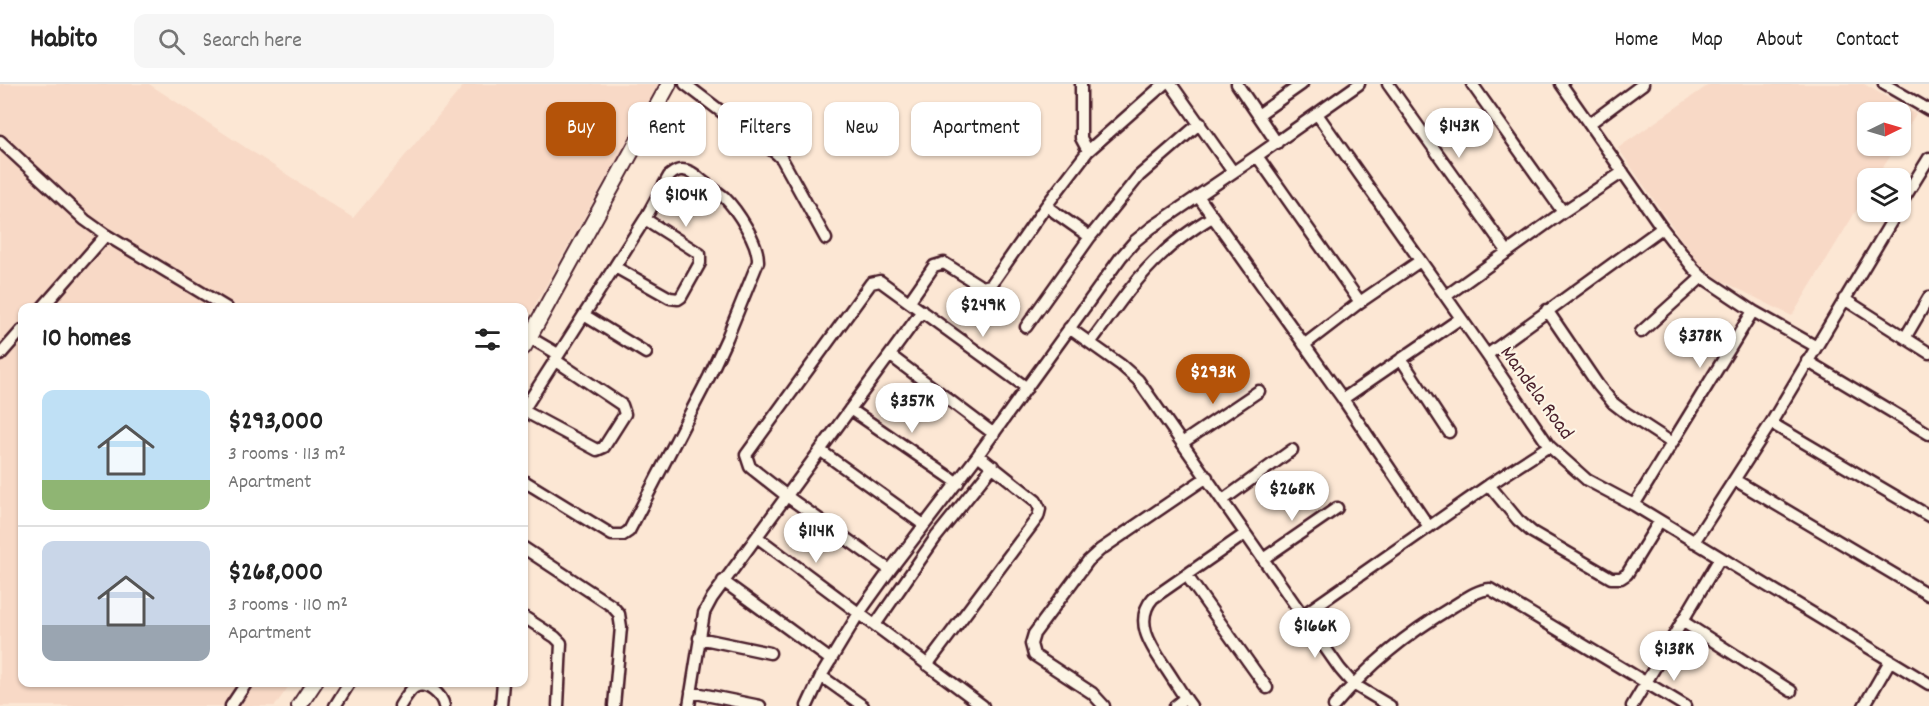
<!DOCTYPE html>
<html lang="en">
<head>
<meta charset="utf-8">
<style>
	:root { --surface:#fff; --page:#f6f6f6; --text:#222; --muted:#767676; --line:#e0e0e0; --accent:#b45309 }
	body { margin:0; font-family:Dekko,sans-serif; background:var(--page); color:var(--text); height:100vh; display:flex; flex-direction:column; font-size:22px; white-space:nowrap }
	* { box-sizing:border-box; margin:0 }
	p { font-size:20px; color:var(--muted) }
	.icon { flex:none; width:33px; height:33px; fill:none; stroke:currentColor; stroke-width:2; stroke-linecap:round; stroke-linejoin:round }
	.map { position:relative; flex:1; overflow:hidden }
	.details { position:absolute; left:18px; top:219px; width:510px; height:384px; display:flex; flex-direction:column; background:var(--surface); border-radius:12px; box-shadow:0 2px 4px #0004 }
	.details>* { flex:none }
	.banner { position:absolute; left:546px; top:18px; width:570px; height:54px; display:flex; gap:12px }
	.needle { width:39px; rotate:85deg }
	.controls { position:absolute; left:1857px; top:18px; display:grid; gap:12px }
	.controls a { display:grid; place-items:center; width:54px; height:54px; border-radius:12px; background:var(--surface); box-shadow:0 2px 4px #0004; font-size:30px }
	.price { position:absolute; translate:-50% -51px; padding:0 14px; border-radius:21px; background:#fff; color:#222; font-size:20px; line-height:39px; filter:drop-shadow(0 2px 3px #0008) }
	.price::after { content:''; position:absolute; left:50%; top:36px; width:18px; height:14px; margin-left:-9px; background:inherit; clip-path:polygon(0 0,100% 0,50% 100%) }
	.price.current { background:var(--accent); color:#fff }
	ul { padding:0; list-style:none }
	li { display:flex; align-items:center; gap:18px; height:150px; padding:0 24px }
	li+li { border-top:2px solid var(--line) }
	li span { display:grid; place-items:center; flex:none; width:168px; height:120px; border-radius:12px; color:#555 }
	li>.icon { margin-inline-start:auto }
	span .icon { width:72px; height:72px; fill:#fffc; stroke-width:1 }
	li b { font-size:26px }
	h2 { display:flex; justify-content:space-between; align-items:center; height:72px; padding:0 24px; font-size:26px }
	.chip { padding:0 21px; border-radius:12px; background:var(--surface); box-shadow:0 2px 4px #0004; font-size:21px; line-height:54px }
	.chip.current { background:var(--accent); color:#fff }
	header { display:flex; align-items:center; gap:36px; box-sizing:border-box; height:84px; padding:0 30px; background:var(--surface); border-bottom:2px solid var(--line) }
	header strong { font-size:28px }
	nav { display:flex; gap:33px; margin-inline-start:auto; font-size:21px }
	.search { width:420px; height:54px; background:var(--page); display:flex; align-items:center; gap:15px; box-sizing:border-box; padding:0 21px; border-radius:12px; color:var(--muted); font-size:22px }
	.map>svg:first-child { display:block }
	.built { fill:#f8d9c6 }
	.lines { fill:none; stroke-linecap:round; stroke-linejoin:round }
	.minor-casing { stroke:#4a1f2b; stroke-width:15 }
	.major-casing { stroke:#4a1f2b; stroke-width:18 }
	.minor { stroke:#fcf5e5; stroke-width:10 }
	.major { stroke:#fcf5e5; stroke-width:14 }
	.labels { text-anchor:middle; stroke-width:4.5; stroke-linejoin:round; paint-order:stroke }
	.street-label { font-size:21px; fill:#4a1f2b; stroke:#fcf5e5 }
</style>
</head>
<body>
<header>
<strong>Habito</strong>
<div class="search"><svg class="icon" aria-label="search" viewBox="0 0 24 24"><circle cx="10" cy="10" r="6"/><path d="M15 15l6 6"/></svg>Search here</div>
<nav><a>Home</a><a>Map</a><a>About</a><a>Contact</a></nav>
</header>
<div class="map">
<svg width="1929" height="622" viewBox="0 0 1929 622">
	<rect width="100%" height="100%" fill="#fce7d4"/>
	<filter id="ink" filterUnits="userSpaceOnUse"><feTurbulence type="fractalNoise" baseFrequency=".0167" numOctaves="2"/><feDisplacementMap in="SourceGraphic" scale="12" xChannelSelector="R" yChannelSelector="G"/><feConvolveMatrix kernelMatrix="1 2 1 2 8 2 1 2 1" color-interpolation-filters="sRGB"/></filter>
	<g filter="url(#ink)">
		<!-- built -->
		<path class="built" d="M0,0H149L353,134L465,0H659L524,241V224H22V598L291,599L275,622H0Z
			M1710,0H1864L1916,30L1901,55L1900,28H1868V62H1897L1876,94H1868L1867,109L1792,232L1703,187L1618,64Z"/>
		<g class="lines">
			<defs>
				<path id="minor" d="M685,0L777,70L782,75L826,155
					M1081,0V54L1088,67
					M1171,0L1233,88
					M1237,0L1277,59
					M1388,0L1507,167
					M1472,0L1563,128
					M1561,0L1662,144L1694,185L1702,193L1753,227L1815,262
					M1884,0L1929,26
					M1317,30L1487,271L1549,362L1587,396L1634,421L1929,600
					M1258,31L1302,0
					M1589,40L1643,0
					M0,57L85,136L106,151L227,224
					M1257,72L1360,218
					M1198,112L1343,315L1429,443
					M1900,121L1929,74
					M1046,122L1090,153
					M615,183L670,214L678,215L681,213L700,179V170L645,135
					M1446,212L1563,128L1623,88
					M1844,215L1929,269
					M909,218L934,182L944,179L982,203L991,201L1046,122L1088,67L1164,0
					M42,224L106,151
					M1547,226L1598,301L1613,319L1626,329L1672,359
					M584,231L646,269
					M1026,243L1090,153L1139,92L1200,39
					M1069,244L1121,281L1138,296L1340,585L1353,600L1390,622
					M1641,248L1702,193
					M529,253L558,270
					M1905,254L1929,213
					M1090,259C1112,230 1133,197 1160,172C1175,157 1194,144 1212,133
					M1304,261L1360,218L1420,177
					M0,271L22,246
					M1487,271L1662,144
					M891,272L994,350
					M1401,275L1449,348
					M1807,277L1929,350
					M1343,315L1461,234
					M524,325L645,135L669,92C673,89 676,86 681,86C691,85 698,94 705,99C711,104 718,108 724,113C737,126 759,159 758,178L727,254L709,293L629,447L623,451H612L524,397
					M850,325L958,399
					M524,327L597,366L604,363L625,330L622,321L555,276
					M1771,339L1929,432
					M1182,359L1259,307
					M821,367L924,441
					M1735,396L1929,511
					M1489,401L1518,436L1532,448L1611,494H1621L1627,490L1659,438
					M1223,416L1292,366
					M1634,421L1753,227
					M757,453L983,622
					M1694,458L1771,339L1897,128
					M524,464L612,522L619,530L621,543L614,622
					M1263,475L1337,424
					M890,486L788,413L750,383L746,371L871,199L880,197L1027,304
					M1187,492L1267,604
					M723,497L831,576
					M1303,531L1489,401L1549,362
					M524,533L555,553L561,559L558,622
					M1682,537L1791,607
					M875,541L936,453L993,382
					M699,554L770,569
					M927,581L1038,433L1040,425L1036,417L978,371
					M821,592L863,622
					M691,608L760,622
					M231,622L247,598
					M335,622L350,598
					M400,622C404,616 409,606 415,603C427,597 442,611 444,622
					M501,622L503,598
					M689,622L704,529L712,514L922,227
					M807,622L821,592L859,529L890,486L978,371L1121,173L1135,157L1151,144L1257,72L1359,0
					M1104,622L1092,609L1034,571L1031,560L1034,550L1088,477L1100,466L1207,393
					M1175,622L1185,614
					M1191,622C1182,610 1175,598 1167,586C1153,565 1132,538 1153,514L1245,450
					M1334,622C1370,580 1405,551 1452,523C1464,516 1476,506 1490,505L1685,622
					M1632,622L1720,474
					M1864,622L1890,577"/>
				<path id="major" d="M524,263L669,0
					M299,622L315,598"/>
			</defs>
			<!-- minor casing -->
			<use href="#minor" class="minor-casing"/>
			<!-- major casing -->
			<use href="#major" class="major-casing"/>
			<!-- minor -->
			<use href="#minor" class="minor"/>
			<!-- major -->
			<use href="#major" class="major"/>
		</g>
	</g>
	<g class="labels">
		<!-- street labels -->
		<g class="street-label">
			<text transform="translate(1538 308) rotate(54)" y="7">Mandela Road</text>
		</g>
	</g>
</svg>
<div class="controls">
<a><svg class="needle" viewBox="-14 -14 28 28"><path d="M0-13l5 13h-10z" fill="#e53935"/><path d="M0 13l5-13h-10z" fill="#767676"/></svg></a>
<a><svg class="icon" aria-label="layers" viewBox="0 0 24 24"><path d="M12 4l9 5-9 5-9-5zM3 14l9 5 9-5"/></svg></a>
</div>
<b class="price" style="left:1459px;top:75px">$143K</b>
<b class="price" style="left:686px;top:144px">$104K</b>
<b class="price" style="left:983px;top:254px">$249K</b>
<b class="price" style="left:1700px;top:285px">$378K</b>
<b class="price current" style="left:1213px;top:321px">$293K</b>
<b class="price" style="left:912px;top:350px">$357K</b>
<b class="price" style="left:1292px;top:438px">$268K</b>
<b class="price" style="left:816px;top:480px">$114K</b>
<b class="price" style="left:1315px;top:575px">$166K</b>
<b class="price" style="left:1674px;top:598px">$138K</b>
<div class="banner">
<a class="chip current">Buy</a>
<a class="chip">Rent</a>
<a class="chip">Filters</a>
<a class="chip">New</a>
<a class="chip">Apartment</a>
</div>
<section class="details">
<h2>10 homes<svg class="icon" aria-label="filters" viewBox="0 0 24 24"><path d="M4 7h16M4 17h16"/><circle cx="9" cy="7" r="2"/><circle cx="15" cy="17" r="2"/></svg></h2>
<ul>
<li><span style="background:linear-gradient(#bfe0f5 75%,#8fb573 0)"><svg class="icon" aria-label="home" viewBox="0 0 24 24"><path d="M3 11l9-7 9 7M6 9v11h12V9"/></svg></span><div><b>$293,000</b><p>3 rooms · 113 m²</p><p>Apartment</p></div></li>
<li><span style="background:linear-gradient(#c9d6e8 70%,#9aa5b1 0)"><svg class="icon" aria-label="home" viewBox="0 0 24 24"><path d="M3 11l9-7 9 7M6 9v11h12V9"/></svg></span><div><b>$268,000</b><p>3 rooms · 110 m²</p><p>Apartment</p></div></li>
</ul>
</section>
</div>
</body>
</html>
